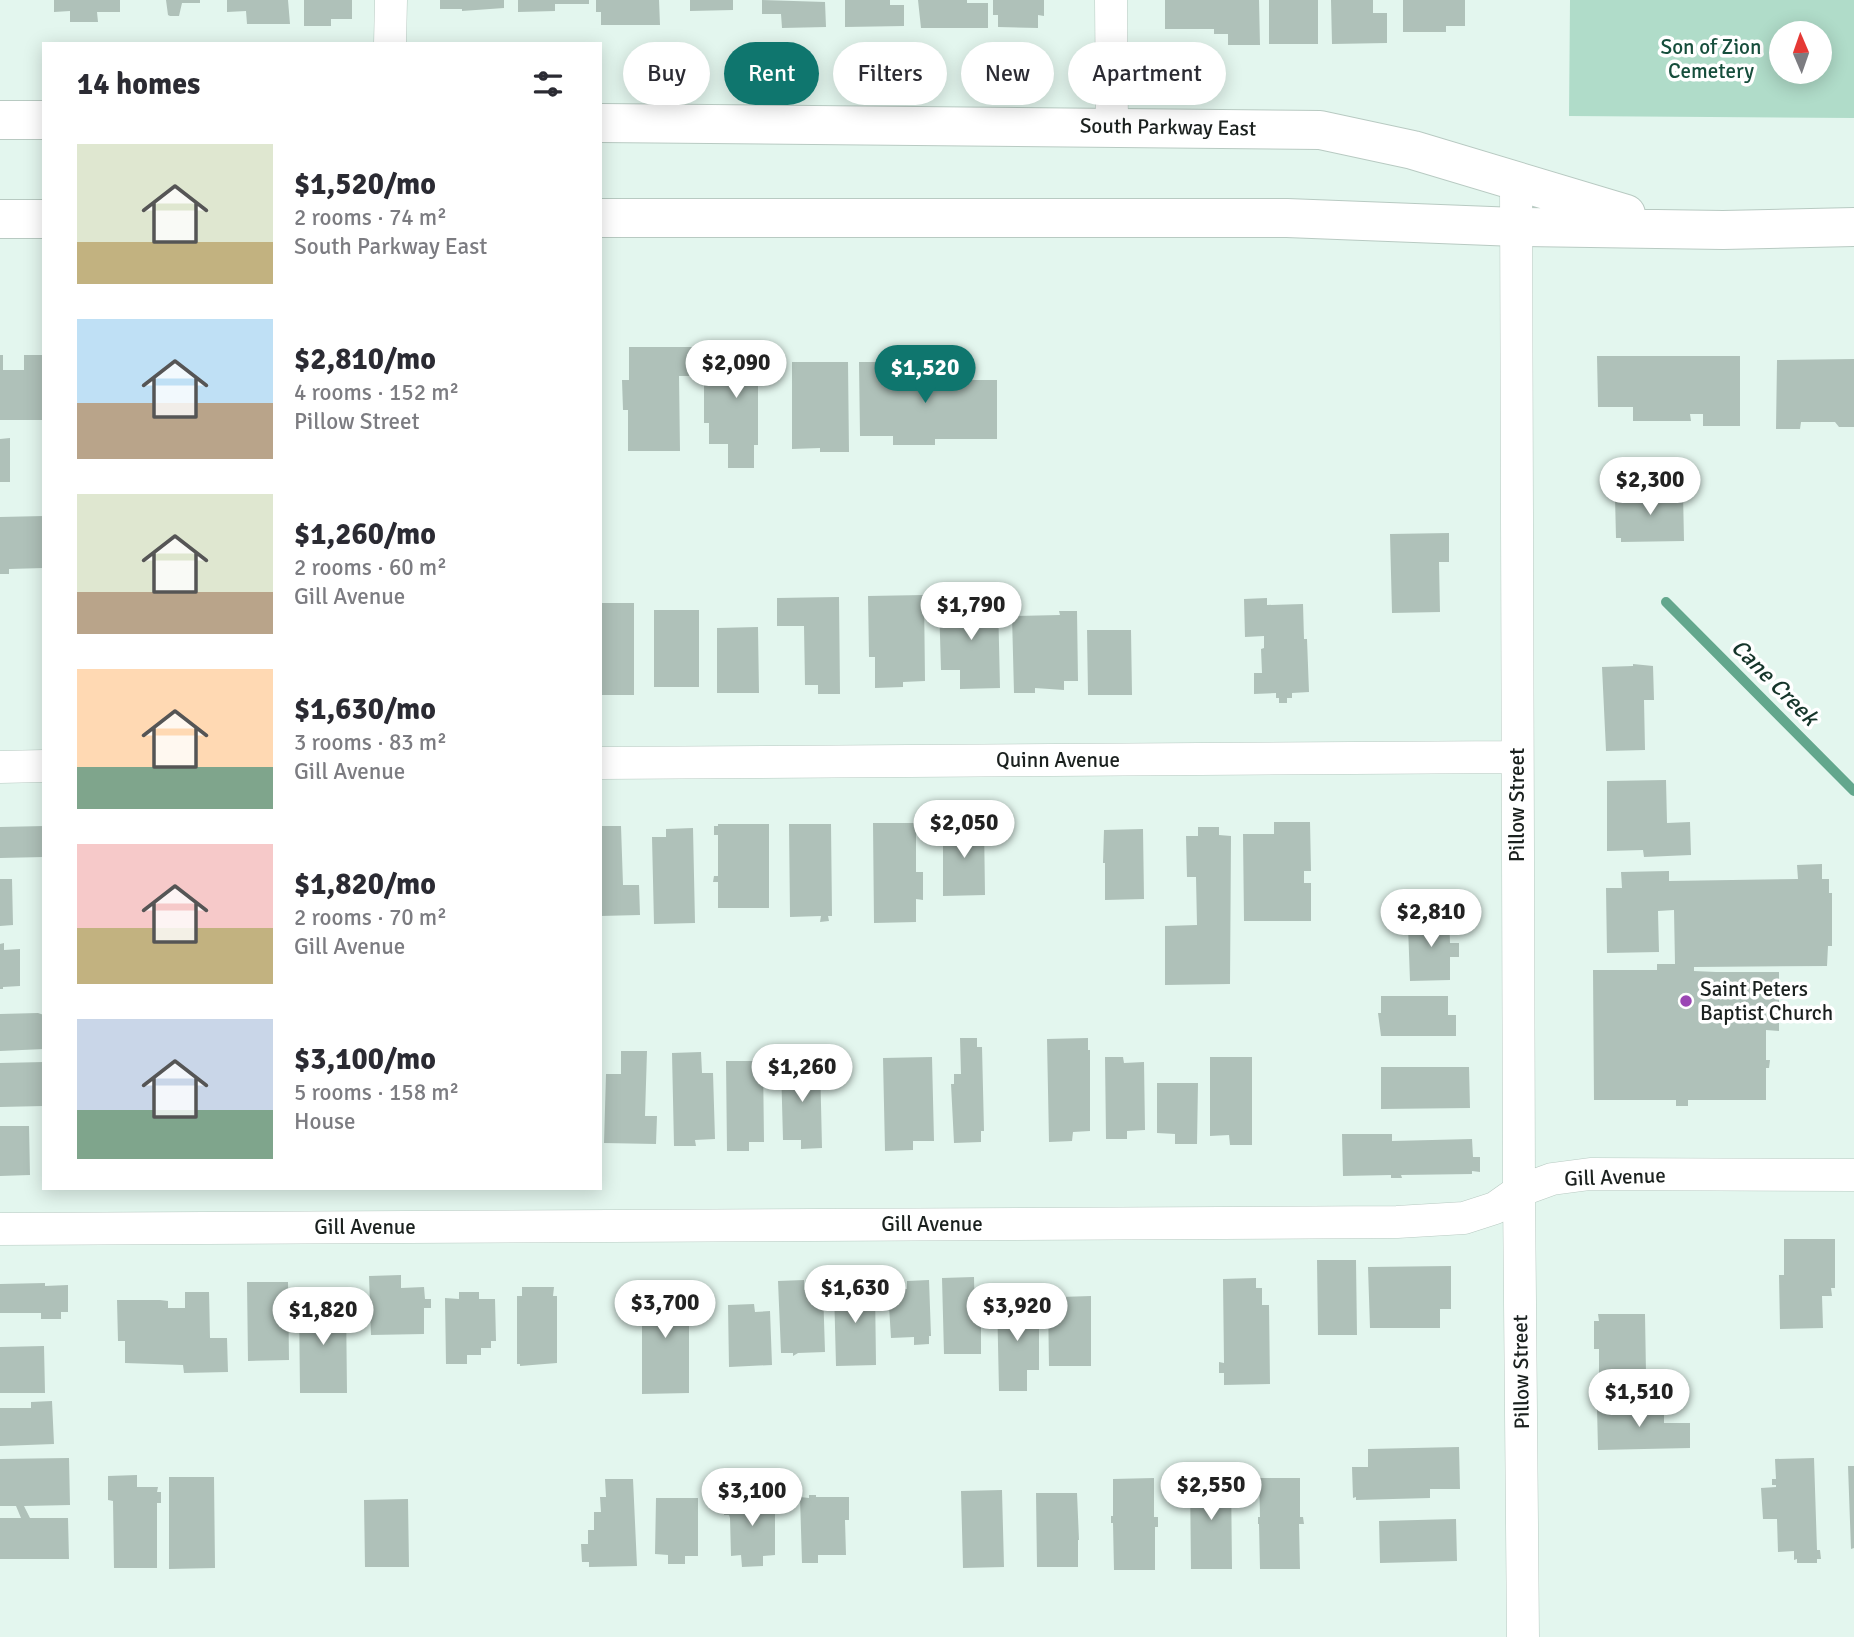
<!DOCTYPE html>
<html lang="en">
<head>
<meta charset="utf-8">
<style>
	:root { --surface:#fff; --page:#f7f7f7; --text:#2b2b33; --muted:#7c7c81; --accent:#0f766e }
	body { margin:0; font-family:Signika,sans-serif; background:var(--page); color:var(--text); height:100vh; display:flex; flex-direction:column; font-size:26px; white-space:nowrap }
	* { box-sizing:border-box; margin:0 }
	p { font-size:23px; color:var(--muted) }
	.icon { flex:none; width:38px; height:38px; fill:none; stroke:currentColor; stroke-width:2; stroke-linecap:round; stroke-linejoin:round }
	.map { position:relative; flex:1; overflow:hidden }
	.panel { position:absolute; left:42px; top:42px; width:560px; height:1148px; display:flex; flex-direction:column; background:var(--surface); border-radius:0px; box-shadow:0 4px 18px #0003 }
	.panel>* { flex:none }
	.guide { position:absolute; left:623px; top:42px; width:665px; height:63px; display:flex; gap:14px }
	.needle { width:46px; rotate:358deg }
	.buttons { position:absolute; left:1769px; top:21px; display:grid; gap:14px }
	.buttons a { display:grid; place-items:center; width:63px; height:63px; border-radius:50%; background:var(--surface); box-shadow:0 4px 18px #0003; font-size:35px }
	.price { position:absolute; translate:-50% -60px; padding:0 16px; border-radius:24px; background:#fff; color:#222; font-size:23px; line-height:46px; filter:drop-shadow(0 2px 4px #0008) }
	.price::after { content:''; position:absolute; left:50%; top:42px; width:21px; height:16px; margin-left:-10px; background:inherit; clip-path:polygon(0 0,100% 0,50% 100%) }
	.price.selected { background:var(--accent); color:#fff }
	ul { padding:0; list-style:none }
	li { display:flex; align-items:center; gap:21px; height:175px; padding:0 35px }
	li span { display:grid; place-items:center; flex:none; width:196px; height:140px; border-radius:0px; color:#555 }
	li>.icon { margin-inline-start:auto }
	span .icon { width:84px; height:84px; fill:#fffc; stroke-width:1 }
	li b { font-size:30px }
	h2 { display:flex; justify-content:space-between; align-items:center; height:84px; padding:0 35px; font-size:30px }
	.tag { padding:0 24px; border-radius:32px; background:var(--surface); box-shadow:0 4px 18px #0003; font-size:24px; line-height:63px }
	.tag.selected { background:var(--accent); color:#fff }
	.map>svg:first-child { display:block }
	.green { fill:#b0dcc9; fill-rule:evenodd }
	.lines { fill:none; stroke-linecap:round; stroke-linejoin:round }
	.stream { stroke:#63a78d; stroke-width:10 }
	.building { fill:#afc1b9 }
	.street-casing { stroke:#b8cac2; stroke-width:33 }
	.primary-casing { stroke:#b8cac2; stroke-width:40 }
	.street { stroke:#fff; stroke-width:32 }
	.primary { stroke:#fff; stroke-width:38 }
	.poi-dot { fill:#9b46b4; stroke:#fff; stroke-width:2.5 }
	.labels { text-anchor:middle; stroke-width:7; stroke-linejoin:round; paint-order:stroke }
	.park-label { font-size:21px; fill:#164e3c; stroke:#fff }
	.street-label { font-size:21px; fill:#1b211f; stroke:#fff }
	.poi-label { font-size:21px; fill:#1b211f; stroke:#fff; text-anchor:start }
	.water-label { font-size:23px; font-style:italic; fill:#15352a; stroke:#fff }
</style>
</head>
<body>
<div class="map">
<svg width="1854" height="1637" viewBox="0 0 1854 1637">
	<rect width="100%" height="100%" fill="#e3f6ee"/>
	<!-- green -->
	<path class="green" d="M1570,0H1854V118L1569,116ZM1782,33H1820V72H1782Z"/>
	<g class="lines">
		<!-- stream -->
		<path class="stream" d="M1666,602L1854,791"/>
	</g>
	<!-- building -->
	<path class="building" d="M54,0H120V12H97L98,22H70V11L54,12Z
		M166,0H200V3H182L179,16H170L168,15Z
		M227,0H288L290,24H247L246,11L227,12Z
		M304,0H352V19H331V26H304Z
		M440,0H504V8L462,11V9H440Z
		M518,0H589V4H555V11L518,12Z
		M596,0H659L660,25H601V12H596Z
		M690,0H733V10L690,11Z
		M762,0L825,2L826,27L782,28L781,14H762Z
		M845,0H890V5H904V26L845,27Z
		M918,0H967V3H988V28H921Z
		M993,0H1044V16L1038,15V28L998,27V15H993Z
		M1165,0H1259L1260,45H1228V34H1214V29H1165Z
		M1269,0H1318V44H1269Z
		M1331,0H1373V13H1387V43L1332,44Z
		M1403,0H1465V26H1446V32H1403Z
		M629,347H698V376H679L680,451H628V410H623L622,380H629Z
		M710,347H773V372H758V445H754V468H728V444H709V423H704V382L710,383Z
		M0,355H3V370H24V355H44V420H0Z
		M1597,356H1740V426H1703V414H1690L1691,421H1633V407H1598Z
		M1854,359V427H1839L1835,422H1801L1800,429H1776L1777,360Z
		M792,362H848L849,452H820V448L792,449Z
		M859,362H896V372H963V380H997V439H935V445H893V436H860Z
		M10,438V482H0V439Z
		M1683,493L1684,541L1621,542V538H1616L1615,497L1620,496V494Z
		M44,516V568L9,569V574H0V517Z
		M1449,533V562H1439L1440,612L1392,613L1390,534Z
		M924,595L925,681L903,682V687L875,688V657H869L868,596Z
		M839,597L840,694H818V685H805L804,626H777V598Z
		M1267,598V605L1303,604L1304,639H1307L1309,692L1292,693V698H1287V703H1279V698H1276V693L1254,694V673H1262L1261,649L1264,648V636L1245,637L1244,599Z
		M998,601L1000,688L960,689V670H941L939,602Z
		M600,603H634V695H600Z
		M654,610H699V687H654Z
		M1059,611H1077L1078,681H1064V690L1035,688V693H1014L1012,616L1060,615Z
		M758,627L759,693H717V628Z
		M1087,630H1131L1132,695H1088Z
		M1633,664L1653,666L1654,700H1644L1645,750L1606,751L1602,667L1633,666Z
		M1666,780L1667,823L1690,822L1691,855L1644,857L1643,850L1607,851V781Z
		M1274,822H1310L1311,871H1304V883H1311V921H1244L1243,834H1274Z
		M873,823H916V872H923V900L916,899V922L874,923Z
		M984,823L985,895L943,896V824Z
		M718,824H769V908H718V882H713L714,876H718V835H714V826H718Z
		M789,824H831L832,916H828L829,921L820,922L821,916L790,917Z
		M44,826V857L0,858V827Z
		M600,826H621L623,885H639L640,915L600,916Z
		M1198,827H1219V835L1231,836L1230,984L1165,985V926L1197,925L1196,877H1187L1186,836H1198Z
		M693,828L695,923L654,924L652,837H666V829Z
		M1143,829L1144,899L1105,900V863H1103L1104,830Z
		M1822,864V879H1829V893H1832V946H1828L1827,966L1694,967V971L1716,972H1779V1031L1766,1030V1060H1770L1769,1068H1766V1100H1688V1106H1676V1100H1594L1593,970H1657V964H1675L1674,910L1658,911L1659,952L1607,953L1606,888H1622L1621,872L1669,871V881L1798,879L1797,865Z
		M0,879H12L13,925L0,926Z
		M1426,914H1449L1450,943H1459V957H1450V980L1410,981L1408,926H1426Z
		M4,943V950L20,949V986L3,987V989H0V944Z
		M1381,996H1448V1015H1456V1036H1381L1378,1013H1381Z
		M38,1013L44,1015V1049L0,1051V1014Z
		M960,1038H977V1047H982L984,1131H981V1142L954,1143L951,1084H954V1074H961Z
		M1088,1038V1050H1090V1131L1073,1132L1072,1141L1049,1142L1047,1039Z
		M621,1051H647L645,1116H657L656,1144L604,1143L606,1074H621Z
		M701,1052L702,1073H713L715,1139L695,1140L696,1146H674L672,1053Z
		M932,1057L934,1141H913V1150L885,1151L883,1058Z
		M1105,1057H1123L1124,1063L1144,1062L1145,1130L1127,1131V1139H1106Z
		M1210,1057H1252V1145H1230L1229,1135L1210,1136Z
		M726,1061H763L764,1142H749V1151H727Z
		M805,1061H820L822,1148L801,1149V1140H783L781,1065L805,1064Z
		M44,1062V1106L0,1107V1063Z
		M1381,1067H1469L1470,1108L1381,1109Z
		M1157,1083H1198L1197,1144H1175V1134L1157,1133Z
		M0,1126H29L30,1175L0,1176Z
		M1342,1134H1392V1141L1472,1139L1473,1157H1480V1172L1472,1171V1174L1401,1175L1402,1178H1391V1175L1343,1176Z
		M1784,1239H1835V1288H1831L1832,1296H1822L1823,1328L1780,1329L1779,1275H1784Z
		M1317,1260H1356L1357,1335H1318Z
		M1451,1266V1309H1440V1328H1370L1368,1267Z
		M401,1275V1288L424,1287L425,1299H431V1308H424V1334L371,1335L369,1276Z
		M974,1277L975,1321H981V1354H944L942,1278Z
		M1256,1278V1288H1262V1305H1269L1270,1384L1224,1385V1373H1219V1362L1224,1363L1223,1279Z
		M804,1280V1290L823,1289L825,1352L798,1353L793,1356V1353H781L778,1281Z
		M856,1280V1288H875L876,1365L836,1366L834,1288H837V1281Z
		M929,1280L931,1336H929V1344L914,1345V1337L891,1338L888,1290L907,1289V1281Z
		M247,1282H288L289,1360L248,1361Z
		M45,1283V1286L68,1285V1312H61V1319H41V1313H0V1284Z
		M522,1287H554L553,1296H557V1363L520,1366V1364H517V1296H522Z
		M642,1287H689V1393L642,1394Z
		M185,1292H209L210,1338H227L228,1372L184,1373L183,1365L125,1363V1341H118L117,1300H160L168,1301V1308H185Z
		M459,1292H479V1299H495L496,1341H491V1348H481V1355H467V1364H446L445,1298L459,1299Z
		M1091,1296V1366H1049L1048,1303L1061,1302L1060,1297Z
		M1019,1297L1020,1304L1039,1303V1370H1027V1391H999L997,1298Z
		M346,1301L347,1393H300L299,1302Z
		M754,1304L755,1312L770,1311L772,1365L729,1367L728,1305Z
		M1598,1314H1645L1646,1374L1599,1375V1349H1594V1321H1599Z
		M44,1346L45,1393H0V1347Z
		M52,1401L54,1444L0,1446V1408H31V1402Z
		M1664,1406V1423H1690V1448L1598,1450L1597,1407Z
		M1459,1447L1460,1489H1430V1498L1356,1500V1497L1353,1498L1352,1467H1368V1449Z
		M69,1458L70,1505L24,1506L30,1518H68L69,1559H0V1518H21L16,1506H0V1459Z
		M1814,1458L1817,1550H1820L1821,1559H1817V1563H1797V1559L1794,1560V1551L1778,1552L1777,1519H1763L1761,1488L1776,1487V1485H1772V1479H1776L1775,1459Z
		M1848,1466H1854V1548L1851,1549Z
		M1231,1474L1232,1569H1191L1190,1475Z
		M137,1475V1487H158L157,1492H161V1503H157V1568H114L113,1501L108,1500V1476Z
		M169,1477H214L215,1568L169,1569Z
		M1154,1478V1517H1158V1527H1155V1570H1114L1113,1523H1111V1516H1113V1479Z
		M1259,1478H1300V1517H1303L1304,1524H1299L1300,1569H1260L1259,1524H1258V1517H1260Z
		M605,1479H633L637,1566L589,1567V1562H582L581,1544H588V1530H594V1512H601L600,1497H606Z
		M1002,1490L1004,1567L963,1568L961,1491Z
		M1036,1493H1077L1079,1540H1078V1567H1037Z
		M736,1494L740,1497L775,1496V1555L763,1556V1566L742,1567L741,1555L731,1556L730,1518L729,1515H724V1508H729L728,1496Z
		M809,1495H816V1497H849V1520H845L846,1555H818V1563H802L800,1497L809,1498Z
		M656,1498H698V1556H685V1564H668V1555L655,1554Z
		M408,1499L409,1567H365L364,1500Z
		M1456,1519L1457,1561L1380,1563L1379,1521Z"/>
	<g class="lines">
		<defs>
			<path id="street" d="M1111,0L1112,126
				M390,44L391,0
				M1516,182L1519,1191L1523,1637
				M600,763L1517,757
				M0,767L44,766
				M0,1229L1397,1222L1464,1218L1495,1208L1519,1191L1552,1179L1590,1174L1854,1175"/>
			<path id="primary" d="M0,120H44
				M600,123L1320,130L1413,150L1626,214
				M600,218H1287L1516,227L1723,230L1854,227
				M0,219H44"/>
		</defs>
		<!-- street casing -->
		<use href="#street" class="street-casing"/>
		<!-- primary casing -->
		<use href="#primary" class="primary-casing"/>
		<!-- street -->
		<use href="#street" class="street"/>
		<!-- primary -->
		<use href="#primary" class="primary"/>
	</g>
	<!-- markers -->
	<circle class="poi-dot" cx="1686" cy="1001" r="7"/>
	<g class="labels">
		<!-- park labels -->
		<g class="park-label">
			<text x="1711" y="54">Son of Zion<tspan x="1711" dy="24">Cemetery</tspan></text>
		</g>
		<!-- street labels -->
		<g class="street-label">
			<text transform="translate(1168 127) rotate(1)" y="7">South Parkway East</text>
			<text x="1058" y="767">Quinn Avenue</text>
			<text transform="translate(1517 805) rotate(-90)" y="7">Pillow Street</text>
			<text transform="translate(1615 1177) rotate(-2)" y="7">Gill Avenue</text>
			<text x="932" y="1231">Gill Avenue</text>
			<text x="365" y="1234">Gill Avenue</text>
			<text transform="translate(1521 1372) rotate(-91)" y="7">Pillow Street</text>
		</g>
		<!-- poi labels -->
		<g class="poi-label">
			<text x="1700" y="996">Saint Peters<tspan x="1700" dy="24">Baptist Church</tspan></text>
		</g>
		<!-- water labels -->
		<g class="water-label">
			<text transform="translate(1775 682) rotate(45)" y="8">Cane Creek</text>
		</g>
	</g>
</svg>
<div class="buttons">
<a><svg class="needle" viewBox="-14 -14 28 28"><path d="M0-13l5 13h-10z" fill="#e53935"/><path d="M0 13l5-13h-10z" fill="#7c7c81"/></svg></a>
</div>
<b class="price" style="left:736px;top:400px">$2,090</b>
<b class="price selected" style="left:925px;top:405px">$1,520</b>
<b class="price" style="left:1650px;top:517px">$2,300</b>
<b class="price" style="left:971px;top:642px">$1,790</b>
<b class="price" style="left:964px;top:860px">$2,050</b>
<b class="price" style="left:1431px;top:949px">$2,810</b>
<b class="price" style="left:802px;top:1104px">$1,260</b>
<b class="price" style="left:855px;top:1325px">$1,630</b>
<b class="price" style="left:665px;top:1340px">$3,700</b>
<b class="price" style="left:1017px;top:1343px">$3,920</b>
<b class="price" style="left:323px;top:1347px">$1,820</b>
<b class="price" style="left:1639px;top:1429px">$1,510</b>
<b class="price" style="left:1211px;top:1522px">$2,550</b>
<b class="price" style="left:752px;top:1528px">$3,100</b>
<div class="guide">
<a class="tag">Buy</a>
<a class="tag selected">Rent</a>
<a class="tag">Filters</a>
<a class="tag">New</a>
<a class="tag">Apartment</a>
</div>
<section class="panel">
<h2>14 homes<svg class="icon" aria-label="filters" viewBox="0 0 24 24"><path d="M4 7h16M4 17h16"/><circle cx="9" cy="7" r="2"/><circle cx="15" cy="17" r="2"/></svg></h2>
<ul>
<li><span style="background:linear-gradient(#dfe7d0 70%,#c2b280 0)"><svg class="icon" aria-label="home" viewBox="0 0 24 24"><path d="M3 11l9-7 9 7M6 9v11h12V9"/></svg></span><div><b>$1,520/mo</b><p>2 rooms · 74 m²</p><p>South Parkway East</p></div></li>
<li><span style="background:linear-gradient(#bfe0f5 60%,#b9a48a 0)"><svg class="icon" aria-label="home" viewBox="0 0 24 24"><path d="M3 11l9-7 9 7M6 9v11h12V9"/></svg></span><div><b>$2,810/mo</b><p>4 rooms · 152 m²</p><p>Pillow Street</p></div></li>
<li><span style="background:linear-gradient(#dfe7d0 70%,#b9a48a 0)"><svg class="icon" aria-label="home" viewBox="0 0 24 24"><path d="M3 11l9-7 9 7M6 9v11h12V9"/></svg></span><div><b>$1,260/mo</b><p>2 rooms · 60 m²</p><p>Gill Avenue</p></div></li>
<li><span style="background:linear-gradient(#ffd9b3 70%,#7fa58c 0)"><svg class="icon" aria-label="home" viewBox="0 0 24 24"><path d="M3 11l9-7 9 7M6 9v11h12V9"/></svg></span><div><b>$1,630/mo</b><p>3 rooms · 83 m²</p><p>Gill Avenue</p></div></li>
<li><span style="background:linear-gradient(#f6c9c9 60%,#c2b280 0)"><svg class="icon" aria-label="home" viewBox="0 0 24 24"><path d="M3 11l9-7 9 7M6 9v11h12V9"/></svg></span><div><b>$1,820/mo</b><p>2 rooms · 70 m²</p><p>Gill Avenue</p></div></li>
<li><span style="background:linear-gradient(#c9d6e8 65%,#7fa58c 0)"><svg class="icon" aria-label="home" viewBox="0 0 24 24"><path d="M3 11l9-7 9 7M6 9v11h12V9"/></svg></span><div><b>$3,100/mo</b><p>5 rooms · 158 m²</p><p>House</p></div></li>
</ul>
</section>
</div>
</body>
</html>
